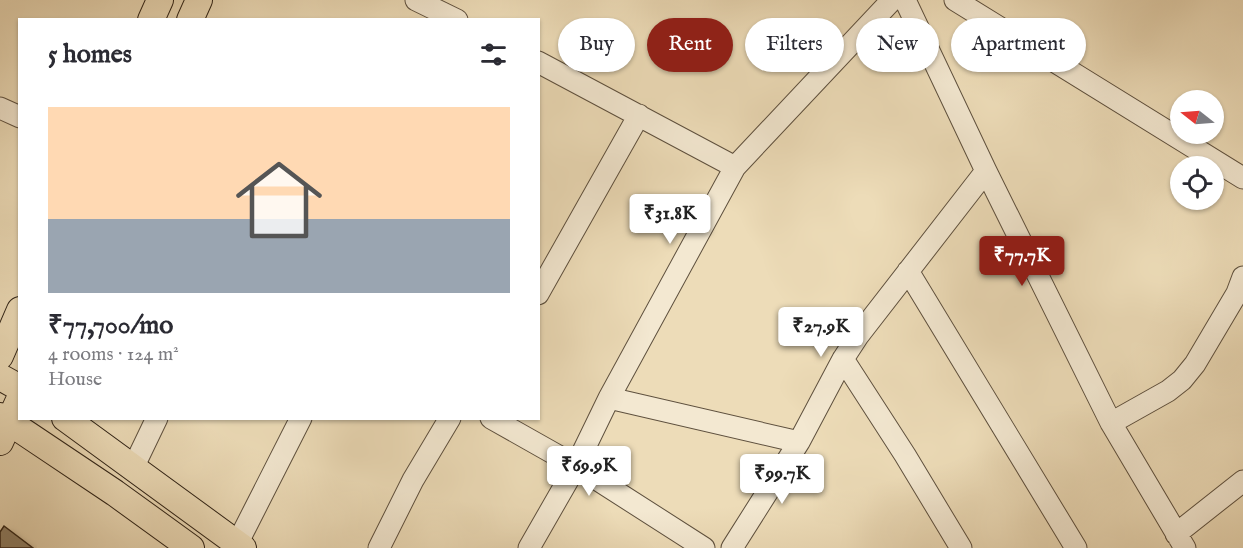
<!DOCTYPE html>
<html lang="en">
<head>
<meta charset="utf-8">
<style>
	:root { --surface:#fff; --page:#f7f7f7; --text:#2b2b33; --muted:#7c7c81; --line:#e1e1e2; --accent:#8f2418 }
	body { margin:0; font-family:"IM FELL English",serif; background:var(--page); color:var(--text); height:100vh; display:flex; flex-direction:column; font-size:22px; white-space:nowrap }
	* { box-sizing:border-box; margin:0 }
	p { font-size:20px; color:var(--muted) }
	.icon { flex:none; width:33px; height:33px; fill:none; stroke:currentColor; stroke-width:2; stroke-linecap:round; stroke-linejoin:round }
	.map { position:relative; flex:1; overflow:hidden }
	.panel { position:absolute; left:18px; top:18px; width:522px; height:402px; display:flex; flex-direction:column; background:var(--surface); border-radius:0px; box-shadow:0 2px 4px #0004 }
	.panel>* { flex:none }
	.hud { position:absolute; left:558px; top:18px; width:570px; height:54px; display:flex; gap:12px }
	.needle { width:39px; rotate:287deg }
	.tools { position:absolute; left:1170px; top:90px; display:grid; gap:12px }
	.tools a { display:grid; place-items:center; width:54px; height:54px; border-radius:50%; background:var(--surface); box-shadow:0 2px 4px #0004; font-size:30px }
	.price { position:absolute; translate:-50% -51px; padding:0 14px; border-radius:6px; background:#fff; color:#222; font-size:20px; line-height:39px; filter:drop-shadow(0 2px 3px #0008) }
	.price::after { content:''; position:absolute; left:50%; top:36px; width:18px; height:14px; margin-left:-9px; background:inherit; clip-path:polygon(0 0,100% 0,50% 100%) }
	.price.active { background:var(--accent); color:#fff }
	ul { padding:0; list-style:none }
	li { display:grid; align-content:center; gap:12px; height:318px; padding:0 30px }
	li+li { border-top:2px solid var(--line) }
	li span { display:grid; place-items:center; height:186px; border-radius:0px; color:#555 }
	li>.icon { margin-inline-start:auto }
	span .icon { width:108px; height:108px; fill:#fffc; stroke-width:1 }
	li b { font-size:26px }
	h2 { display:flex; justify-content:space-between; align-items:center; height:72px; padding:0 30px; font-size:26px }
	.tag { padding:0 21px; border-radius:27px; background:var(--surface); box-shadow:0 2px 4px #0004; font-size:21px; line-height:54px }
	.tag.active { background:var(--accent); color:#fff }
	.map>svg:first-child { display:block }
	.building { fill:#91836a; stroke:#2e2216; stroke-width:1.5; filter:url(#shadow) }
	.lines { fill:none; stroke-linecap:round; stroke-linejoin:round }
	.minor-casing { stroke:#5e503e; stroke-width:23 }
	.major-casing { stroke:#2e2216; stroke-width:28 }
	.minor { stroke:#f3e8d1; stroke-width:21 }
	.major { stroke:#eddcb8; stroke-width:26 }
</style>
</head>
<body>
<div class="map">
<svg width="1243" height="548" viewBox="0 0 1243 548">
	<defs>
		<filter id="shadow"><feDropShadow dx="5.5" dy="5.5" stdDeviation="3" flood-color="#0004"/></filter>
	</defs>
	<rect width="100%" height="100%" fill="#eddcb8"/>
	<filter id="stains"><feTurbulence type="fractalNoise" baseFrequency=".00333" numOctaves="4"/><feColorMatrix values="0 0 0 0 .2 0 0 0 0 .09 0 0 0 0 .02 0 0 0 .5 -.17"/></filter>
	<radialGradient id="worn" r=".72"><stop offset=".6" stop-color="#630" stop-opacity="0"/><stop offset="1" stop-color="#630" stop-opacity=".3"/></radialGradient>
	<!-- building -->
	<path class="building" d="M4,526L33,548H0V532Z"/>
	<g class="lines">
		<defs>
			<path id="minor" d="M416,0L457,20
				M905,0L986,171L1111,423L1185,548
				M955,0L1243,178
				M538,62L735,167
				M0,108L20,117
				M908,271L1076,548
				M538,294L639,115
				M843,359L905,455L961,548
				M609,398L799,442L843,359L858,336L986,171
				M491,418L576,466L704,548
				M1111,423L1168,391L1182,380L1195,364L1237,293L1243,277
				M133,468L157,418
				M1176,534L1243,481
				M237,544L301,418
				M379,548L413,480L450,418
				M529,548L576,466L609,398L735,167L892,0
				M732,548L799,442"/>
			<path id="major" d="M151,20L160,0
				M190,20L199,0
				M0,356L20,310
				M0,377L20,388
				M0,416L115,493L191,548
				M65,418L243,548
				M0,442L20,398"/>
		</defs>
		<!-- minor casing -->
		<use href="#minor" class="minor-casing"/>
		<!-- major casing -->
		<use href="#major" class="major-casing"/>
		<!-- minor -->
		<use href="#minor" class="minor"/>
		<!-- major -->
		<use href="#major" class="major"/>
	</g>
	<rect width="100%" height="100%" filter="url(#stains)"/>
	<rect width="100%" height="100%" fill="url(#worn)"/>
</svg>
<div class="tools">
<a><svg class="needle" viewBox="-14 -14 28 28"><path d="M0-13l5 13h-10z" fill="#e53935"/><path d="M0 13l5-13h-10z" fill="#7c7c81"/></svg></a>
<a><svg class="icon" aria-label="locate" viewBox="0 0 24 24"><circle cx="12" cy="12" r="6"/><path d="M12 2v4M12 18v4M2 12h4M18 12h4"/></svg></a>
</div>
<b class="price" style="left:670px;top:245px">₹31.8K</b>
<b class="price active" style="left:1022px;top:287px">₹77.7K</b>
<b class="price" style="left:821px;top:358px">₹27.9K</b>
<b class="price" style="left:589px;top:497px">₹69.9K</b>
<b class="price" style="left:782px;top:505px">₹99.7K</b>
<div class="hud">
<a class="tag">Buy</a>
<a class="tag active">Rent</a>
<a class="tag">Filters</a>
<a class="tag">New</a>
<a class="tag">Apartment</a>
</div>
<section class="panel">
<h2>5 homes<svg class="icon" aria-label="filters" viewBox="0 0 24 24"><path d="M4 7h16M4 17h16"/><circle cx="9" cy="7" r="2"/><circle cx="15" cy="17" r="2"/></svg></h2>
<ul>
<li><span style="background:linear-gradient(#ffd9b3 60%,#9aa5b1 0)"><svg class="icon" aria-label="home" viewBox="0 0 24 24"><path d="M3 11l9-7 9 7M6 9v11h12V9"/></svg></span><div><b>₹77,700/mo</b><p>4 rooms · 124 m²</p><p>House</p></div></li>
</ul>
</section>
</div>
</body>
</html>
